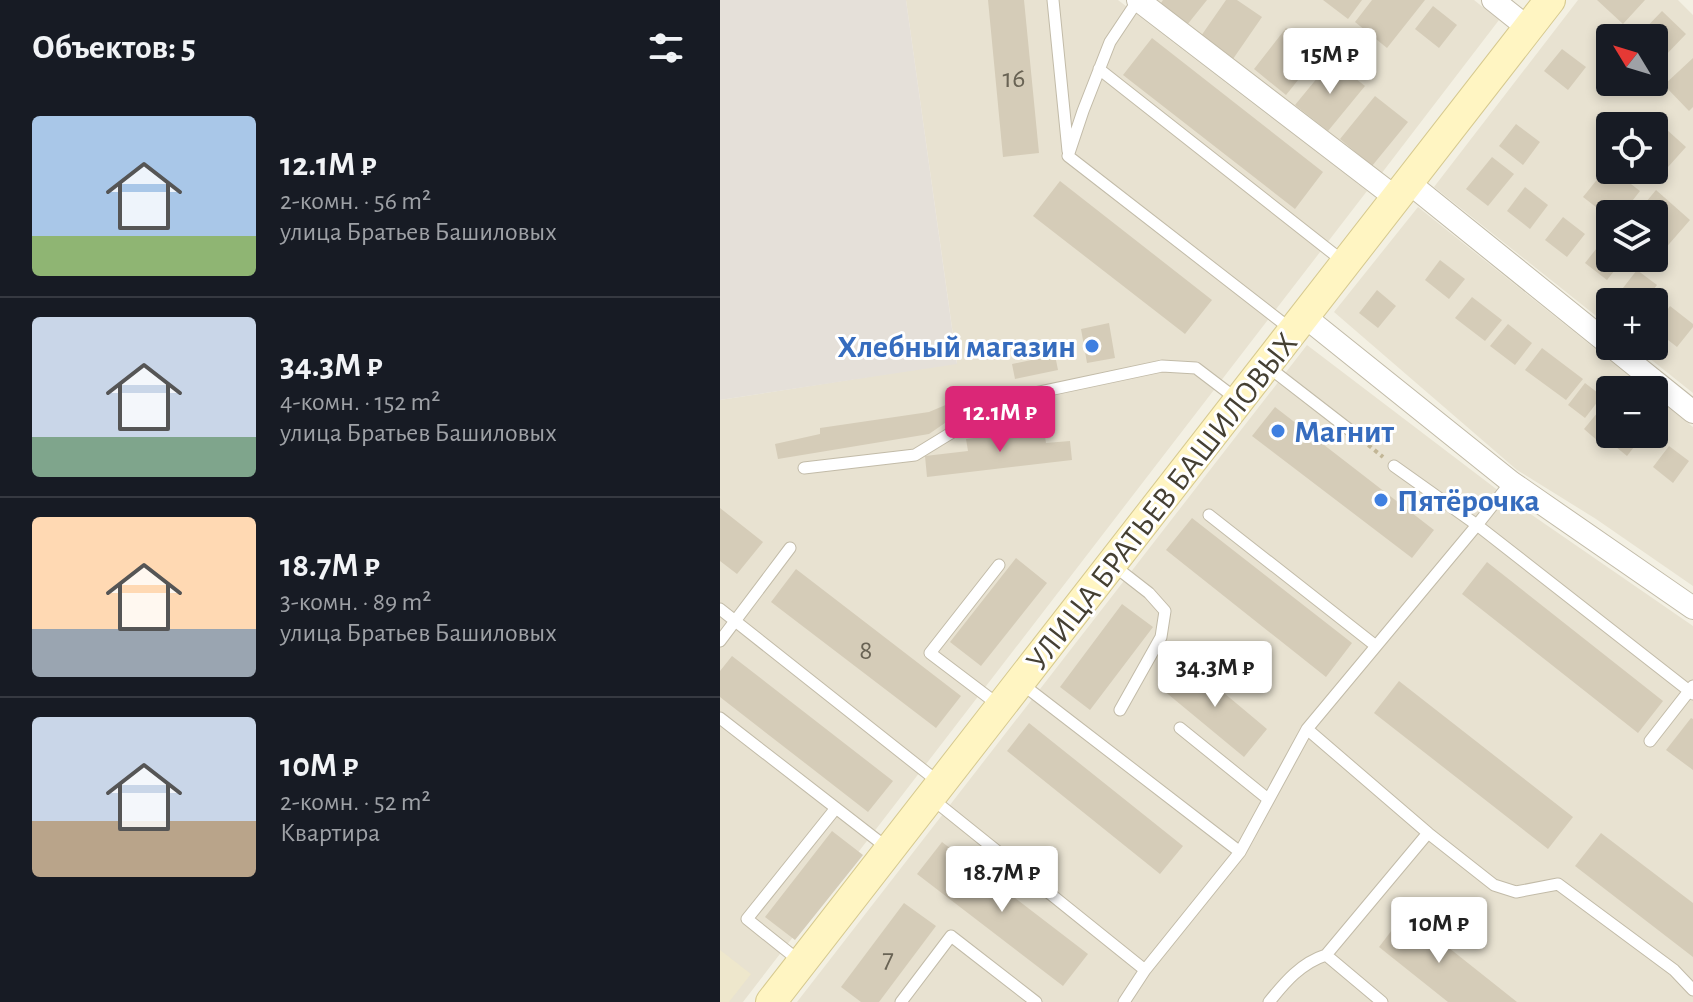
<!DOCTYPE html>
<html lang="ru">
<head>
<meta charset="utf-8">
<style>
	:root { --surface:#171b24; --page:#242831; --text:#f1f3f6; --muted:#9ea1a6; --line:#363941; --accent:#db2777 }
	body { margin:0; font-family:"Alegreya Sans",sans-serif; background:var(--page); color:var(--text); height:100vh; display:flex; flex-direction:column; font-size:30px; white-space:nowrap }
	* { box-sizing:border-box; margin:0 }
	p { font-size:26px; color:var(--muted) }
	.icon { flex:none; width:44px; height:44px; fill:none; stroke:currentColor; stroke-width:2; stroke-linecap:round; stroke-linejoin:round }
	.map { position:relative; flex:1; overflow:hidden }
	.drawer { display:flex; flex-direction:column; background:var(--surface); width:720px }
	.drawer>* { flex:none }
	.needle { width:52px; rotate:308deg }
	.buttons { position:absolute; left:876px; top:24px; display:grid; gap:16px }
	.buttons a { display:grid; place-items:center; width:72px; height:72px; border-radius:8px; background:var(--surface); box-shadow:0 4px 12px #0003; font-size:40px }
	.price { position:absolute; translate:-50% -68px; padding:0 18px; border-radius:8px; background:#fff; color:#222; font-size:26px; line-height:52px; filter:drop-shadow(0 2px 4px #0008) }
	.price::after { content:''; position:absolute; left:50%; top:48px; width:24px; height:18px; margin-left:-12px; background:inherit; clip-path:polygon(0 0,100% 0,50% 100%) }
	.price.current { background:var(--accent); color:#fff }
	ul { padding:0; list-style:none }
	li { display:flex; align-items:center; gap:24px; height:200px; padding:0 32px }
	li+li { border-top:2px solid var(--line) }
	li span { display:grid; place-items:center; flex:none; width:224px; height:160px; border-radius:8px; color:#555 }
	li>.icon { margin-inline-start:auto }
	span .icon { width:96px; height:96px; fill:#fffc; stroke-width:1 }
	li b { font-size:34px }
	h2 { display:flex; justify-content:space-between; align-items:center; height:96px; padding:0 32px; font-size:34px }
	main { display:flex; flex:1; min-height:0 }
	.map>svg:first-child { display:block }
	.residential { fill:#e8e2d1; fill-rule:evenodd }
	.industrial { fill:#e5e0d9 }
	.education { fill:#eee7cc }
	.building { fill:#d5ccb8 }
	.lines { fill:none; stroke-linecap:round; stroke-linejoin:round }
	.lane-casing { stroke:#c2bba8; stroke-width:13 }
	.street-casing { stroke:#c2bba8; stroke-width:24 }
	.secondary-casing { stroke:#d6c98f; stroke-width:32 }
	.path { stroke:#c2b696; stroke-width:4; stroke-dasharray:4 4; stroke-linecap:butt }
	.lane { stroke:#fff; stroke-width:11 }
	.street { stroke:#fff; stroke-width:22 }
	.secondary { stroke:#fff5c2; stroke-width:30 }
	.shop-dot { fill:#3f7fe0; stroke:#fff; stroke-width:3 }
	.labels { text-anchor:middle; stroke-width:6; stroke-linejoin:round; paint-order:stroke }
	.number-label { font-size:28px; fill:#696354 }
	.shop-label { font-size:32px; font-weight:bold; fill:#366cbe; stroke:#fff; text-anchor:start }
	.street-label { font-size:32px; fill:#454033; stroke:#fff }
</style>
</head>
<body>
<main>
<section class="drawer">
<h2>Объектов: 5<svg class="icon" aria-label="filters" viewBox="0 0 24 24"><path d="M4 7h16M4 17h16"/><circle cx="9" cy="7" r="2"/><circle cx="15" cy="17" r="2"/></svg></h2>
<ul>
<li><span style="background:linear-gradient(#a9c7e8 75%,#8fb573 0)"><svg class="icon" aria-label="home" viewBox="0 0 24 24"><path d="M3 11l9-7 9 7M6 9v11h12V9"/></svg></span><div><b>12.1M ₽</b><p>2-комн. · 56 m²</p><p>улица Братьев Башиловых</p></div></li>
<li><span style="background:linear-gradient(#c9d6e8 75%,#7fa58c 0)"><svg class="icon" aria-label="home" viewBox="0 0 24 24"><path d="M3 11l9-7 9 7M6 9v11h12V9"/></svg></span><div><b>34.3M ₽</b><p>4-комн. · 152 m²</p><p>улица Братьев Башиловых</p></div></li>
<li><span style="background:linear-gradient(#ffd9b3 70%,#9aa5b1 0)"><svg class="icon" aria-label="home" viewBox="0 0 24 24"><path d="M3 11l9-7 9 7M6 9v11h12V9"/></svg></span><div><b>18.7M ₽</b><p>3-комн. · 89 m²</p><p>улица Братьев Башиловых</p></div></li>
<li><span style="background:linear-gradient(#c9d6e8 65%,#b9a48a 0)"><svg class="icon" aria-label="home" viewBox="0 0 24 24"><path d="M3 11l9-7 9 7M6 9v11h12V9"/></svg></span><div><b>10M ₽</b><p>2-комн. · 52 m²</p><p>Квартира</p></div></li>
</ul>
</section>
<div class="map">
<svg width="973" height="1002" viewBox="0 0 973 1002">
	<rect width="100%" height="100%" fill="#f3f0e3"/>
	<!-- residential -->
	<path class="residential" d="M186,0H398L647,191L23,1002H0V400L237,363Z
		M423,0H754L779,20L658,178Z
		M858,0H958L973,15V393L914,346H934V302H890V327L714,187ZM890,38H934V82H890ZM890,126H934V170H890ZM890,214H934V258H890Z
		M698,207L927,390H890V434H934V396L973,427V586L876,519L797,470L614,312Z
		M587,345L796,504L973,626V1002H77Z"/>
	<!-- industrial -->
	<path class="industrial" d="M0,0H186L237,364L0,400Z"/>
	<!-- education -->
	<path class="education" d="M0,950L31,974L9,1002H0Z"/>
	<!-- building -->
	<path class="building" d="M268,0H304L319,153L283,157Z
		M443,0H487L467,25L441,3Z
		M506,0H517L542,17L513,59L481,36Z
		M603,0H642L628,19Z
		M652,0H705L667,48L635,22Z
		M877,0H925L903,24Z
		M713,6L737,25L719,48L695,29Z
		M942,11L966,34L943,58L934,49V38H922L919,35Z
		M566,28L599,54L566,95L534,69Z
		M432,38L603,172L575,209L403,75Z
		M842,49L866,67L848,90L824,71Z
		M973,58V107L969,111L944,85Z
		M612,60L645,86L608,131L575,105Z
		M655,96L688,122L652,166L620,139Z
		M936,120L966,147L939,177L931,170H934V126H930Z
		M796,124L820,142L803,165L779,146Z
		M772,157L794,174L768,206L746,189Z
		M888,166L890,170H893L920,191L902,214H890V218L863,197Z
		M340,181L492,300L465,334L313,216Z
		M805,187L828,205L810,229L787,211Z
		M936,190L970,220L943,251L934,244V214H916Z
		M843,217L865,234L847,257L825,240Z
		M880,244L890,252V258H898L902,261L887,280L865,263Z
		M720,260L745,279L729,299L705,280Z
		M917,270L937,285L924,302H910L899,293Z
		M657,290L676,306L658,328L639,313Z
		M752,297L782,320L765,341L735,318Z
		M950,306L973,324V327L957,347L934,329Z
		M389,323L395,358L367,363L361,329Z
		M788,324L812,343L795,365L770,346Z
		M822,348L863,379L846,400L805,370Z
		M335,355L338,370L295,379L292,364Z
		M865,383L882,396L865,418L848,405Z
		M235,401L238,414L209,434L58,459L55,444L100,434V428L209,412Z
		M887,401L890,404V429L879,442L864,429Z
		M555,407L714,530L692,558L532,436Z
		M324,430L326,443L350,441L352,460L207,477L205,456L248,451L246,439Z
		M896,434H924L907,456L890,442Z
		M949,446L969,461L953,483L933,467Z
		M0,508L43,542L17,574L0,561Z
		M472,518L632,643L606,677L446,550Z
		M296,558L327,583L261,666L230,642Z
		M767,562L943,701L918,733L742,594Z
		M76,569L241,696L216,728L51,602Z
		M402,604L433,627L370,710L340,687Z
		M12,656L173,781L148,812L0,697V671Z
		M467,662L547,729L524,757L443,690Z
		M679,681L853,817L828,849L654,713Z
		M971,718L973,719V770L946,750Z
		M309,723L463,846L440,874L287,751Z
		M112,831L143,855L75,940L45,917Z
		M881,833L973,903V957L855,866Z
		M222,842L368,954L343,986L197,874Z
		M184,903L216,926L159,1002H141L121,987Z
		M685,913L797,1002H728L659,947Z"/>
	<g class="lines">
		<defs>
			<path id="lane" d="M333,0L348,151
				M418,0L390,42L363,111L348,156L572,330
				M379,69L624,262
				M547,366L631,431
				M674,466L757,525L973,694
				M84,468L195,455L244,425L296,397L442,366L476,368L518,400
				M489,515L656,646
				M279,565L210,653L280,706
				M393,565L429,593L445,611L441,637L400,710
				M0,609L221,784
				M0,641L70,548
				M302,684L520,852
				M0,718L170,850
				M460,728L548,799
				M587,729L708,833L606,955L662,1002
				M930,741L973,686
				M211,798L425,970
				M708,833L774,885L796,892L838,884L954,970L973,990
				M82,963L27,919L116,808
				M181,1002L231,936L316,1002
				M404,1002L425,970L520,852L587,729L757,525L791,482
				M549,1002C565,982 581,963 606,955"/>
			<path id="street" d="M418,0L676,198
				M773,0L808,28
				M688,182L890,345
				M584,316L791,482L973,608
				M891,346L973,412"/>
			<path id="secondary" d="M51,1002L830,0"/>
		</defs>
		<!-- lane casing -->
		<use href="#lane" class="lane-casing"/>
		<!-- street casing -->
		<use href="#street" class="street-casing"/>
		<!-- secondary casing -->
		<use href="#secondary" class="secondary-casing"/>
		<!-- path -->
		<path class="path" d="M642,440L663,457"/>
		<!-- lane -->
		<use href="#lane" class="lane"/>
		<!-- street -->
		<use href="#street" class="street"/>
		<!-- secondary -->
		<use href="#secondary" class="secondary"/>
	</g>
	<!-- markers -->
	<g class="shop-dot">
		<circle cx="372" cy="346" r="8"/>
		<circle cx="558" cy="431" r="8"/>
		<circle cx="661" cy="500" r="8"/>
	</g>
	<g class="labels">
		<!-- number labels -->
		<g class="number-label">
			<text x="294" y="87">16</text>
			<text x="146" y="659">8</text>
			<text x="168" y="967">7</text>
		</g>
		<!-- shop labels -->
		<g class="shop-label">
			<text x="356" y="357" text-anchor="end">Хлебный магазин</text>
			<text x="574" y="442">Магнит</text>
			<text x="677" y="511">Пятёрочка</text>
		</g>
		<!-- street labels -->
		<g class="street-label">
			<text transform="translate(441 501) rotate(-52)" y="11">УЛИЦА БРАТЬЕВ БАШИЛОВЫХ</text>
		</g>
	</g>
</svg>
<div class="buttons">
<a><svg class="needle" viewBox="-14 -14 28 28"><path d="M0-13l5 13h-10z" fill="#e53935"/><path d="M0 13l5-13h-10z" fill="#9ea1a6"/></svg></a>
<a><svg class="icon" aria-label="locate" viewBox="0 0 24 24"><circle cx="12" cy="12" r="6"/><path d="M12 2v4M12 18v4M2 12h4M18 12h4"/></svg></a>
<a><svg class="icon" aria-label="layers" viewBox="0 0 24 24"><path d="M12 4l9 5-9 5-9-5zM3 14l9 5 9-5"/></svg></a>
<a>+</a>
<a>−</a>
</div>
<b class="price" style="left:610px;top:96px">15M ₽</b>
<b class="price current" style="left:280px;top:454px">12.1M ₽</b>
<b class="price" style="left:495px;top:709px">34.3M ₽</b>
<b class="price" style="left:282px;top:914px">18.7M ₽</b>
<b class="price" style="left:719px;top:965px">10M ₽</b>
</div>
</main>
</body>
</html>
